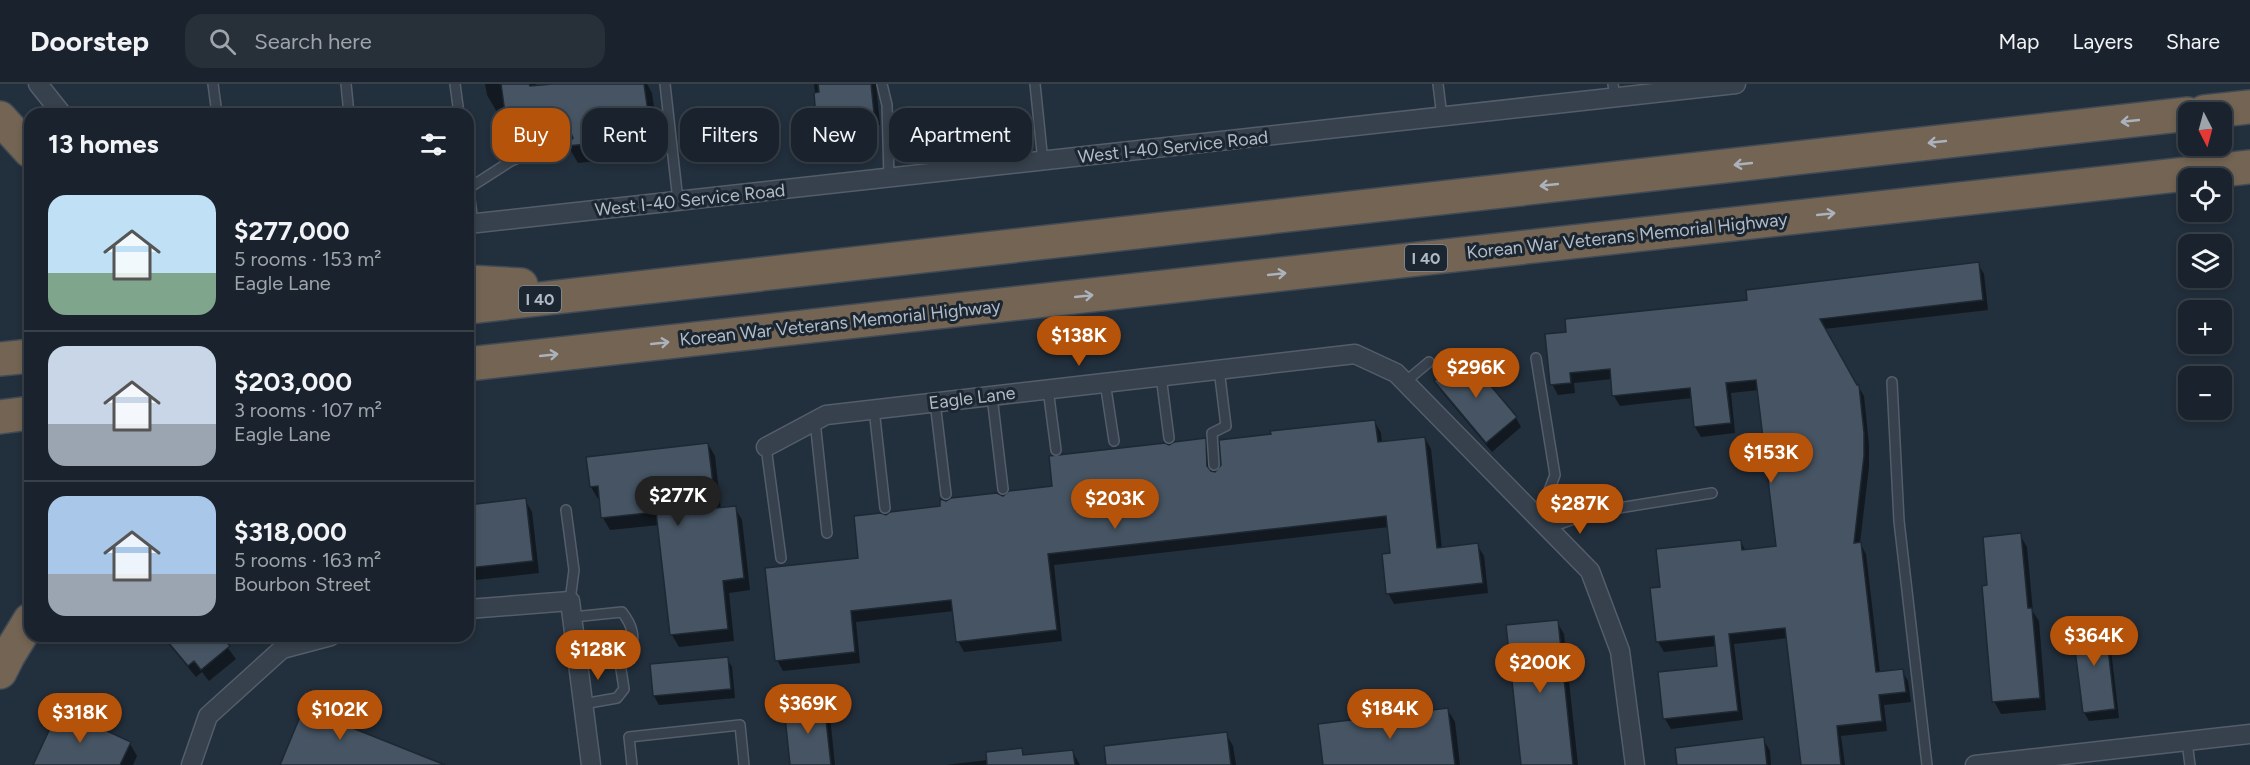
<!DOCTYPE html>
<html lang="en">
<head>
<meta charset="utf-8">
<style>
	:root { --surface:#1a232d; --page:#272f39; --text:#f1f3f6; --muted:#9fa4aa; --line:#384049; --accent:#b45309 }
	body { margin:0; font-family:Figtree,sans-serif; background:var(--page); color:var(--text); height:100vh; display:flex; flex-direction:column; font-size:22px; white-space:nowrap }
	* { box-sizing:border-box; margin:0 }
	p { font-size:20px; color:var(--muted) }
	.icon { flex:none; width:33px; height:33px; fill:none; stroke:currentColor; stroke-width:2; stroke-linecap:round; stroke-linejoin:round }
	.map { position:relative; flex:1; overflow:hidden }
	.panel { position:absolute; left:24px; top:24px; width:450px; height:534px; display:flex; flex-direction:column; background:var(--surface); border-radius:18px; box-shadow:0 3px 9px #0003,0 0 0 2px var(--line) }
	.panel>* { flex:none }
	.guide { position:absolute; left:492px; top:24px; width:570px; height:54px; display:flex; gap:12px }
	.needle { width:39px; rotate:174deg }
	.tools { position:absolute; left:2178px; top:18px; display:grid; gap:12px }
	.tools a { display:grid; place-items:center; width:54px; height:54px; border-radius:12px; background:var(--surface); box-shadow:0 3px 9px #0003,0 0 0 2px var(--line); font-size:30px }
	.price { position:absolute; translate:-50% -51px; padding:0 14px; border-radius:21px; background:var(--accent); color:#fff; font-size:20px; line-height:39px; filter:drop-shadow(0 2px 3px #0008) }
	.price::after { content:''; position:absolute; left:50%; top:36px; width:18px; height:14px; margin-left:-9px; background:inherit; clip-path:polygon(0 0,100% 0,50% 100%) }
	.price.current { background:#222; color:#fff }
	ul { padding:0; list-style:none }
	li { display:flex; align-items:center; gap:18px; height:150px; padding:0 24px }
	li+li { border-top:2px solid var(--line) }
	li span { display:grid; place-items:center; flex:none; width:168px; height:120px; border-radius:18px; color:#555 }
	li>.icon { margin-inline-start:auto }
	span .icon { width:72px; height:72px; fill:#fffc; stroke-width:1 }
	li b { font-size:26px }
	h2 { display:flex; justify-content:space-between; align-items:center; height:72px; padding:0 24px; font-size:26px }
	.pill { padding:0 21px; border-radius:18px; background:var(--surface); box-shadow:0 3px 9px #0003,0 0 0 2px var(--line); font-size:21px; line-height:54px }
	.pill.current { background:var(--accent); color:#fff }
	header { display:flex; align-items:center; gap:36px; box-sizing:border-box; height:84px; padding:0 30px; background:var(--surface); border-bottom:2px solid var(--line) }
	header strong { font-size:28px }
	nav { display:flex; gap:33px; margin-inline-start:auto; font-size:21px }
	.search { width:420px; height:54px; background:var(--page); display:flex; align-items:center; gap:15px; box-sizing:border-box; padding:0 21px; border-radius:18px; color:var(--muted); font-size:22px }
	.map>svg:first-child { display:block }
	.shadow { fill:#0007 }
	.building { fill:#465463; stroke:#1d2833; stroke-width:1.5 }
	.lines { fill:none; stroke-linecap:round; stroke-linejoin:round }
	.lane-casing { stroke:#545e6a; stroke-width:12 }
	.street-casing { stroke:#545e6a; stroke-width:21 }
	.highway-casing { stroke:#414b57; stroke-width:36 }
	.lane { stroke:#36414d; stroke-width:9 }
	.street { stroke:#36414d; stroke-width:18 }
	.highway { stroke:#736453; stroke-width:33 }
	.oneway { stroke:#abb2bc }
	.labels { text-anchor:middle; stroke-width:6; stroke-linejoin:round; paint-order:stroke }
	.shield { fill:#1b2631; stroke:#848e9b; stroke-width:1.5 }
	.shield-label { font-size:16px; font-weight:bold; fill:#b1bbc8 }
	.street-label { font-size:18px; fill:#b1bbc8; stroke:#1b2631 }
</style>
</head>
<body>
<header>
<strong>Doorstep</strong>
<div class="search"><svg class="icon" aria-label="search" viewBox="0 0 24 24"><circle cx="10" cy="10" r="6"/><path d="M15 15l6 6"/></svg>Search here</div>
<nav><a>Map</a><a>Layers</a><a>Share</a></nav>
</header>
<div class="map">
<svg width="2250" height="681" viewBox="0 0 2250 681">
	<rect width="100%" height="100%" fill="#222f3c"/>
	<!-- shadow -->
	<path class="shadow" d="M485,0H536L537,3L566,0H647L652,9L658,52L596,58V62L591,67L597,77L578,79L568,62L519,67L509,50L506,27L497,28L487,11Z
		M814,0H876L880,41L825,47L818,35Z
		M1978,180L1984,190L1988,226L1824,245L1856,303L1858,302L1864,312L1869,361V383L1860,459L1866,470L1880,589L1902,587L1908,597L1911,618L1884,621L1887,647L1841,652L1845,681H1803L1788,554L1734,560L1743,636L1671,645L1665,635L1718,583L1716,562L1664,568L1658,558L1662,504L1740,457L1746,467L1777,464L1759,306L1731,309L1735,349L1701,353L1695,343L1692,314L1620,322L1614,312L1612,295L1574,299L1575,309L1558,311L1552,300L1547,252Z
		M1464,273L1516,334L1521,343L1492,368L1441,307L1436,297Z
		M1375,338L1381,349L1382,359L1425,354L1431,365L1442,465L1477,461L1484,472L1488,509L1394,520L1388,509L1392,471L1389,443L1054,481L1062,557L964,568L958,557L954,527L856,538L860,579L783,587L777,576L860,475L887,432L942,424L946,418L1003,413L1054,404L1169,362L1205,356L1211,367L1212,389H1216Z
		M708,360L715,372L721,426L735,424L742,436L750,506L729,509L734,557L679,563L672,551L659,441L610,446L603,434L600,414L598,415L591,403Z
		M525,416L532,428L539,489L475,496L468,483V422Z
		M2020,451L2027,463L2033,528L2039,537L2046,626L2001,630L1994,617L1989,503Z
		M1557,538L1564,550L1578,681H1522Z
		M2104,540L2109,549L2119,634L2089,637L2084,628Z
		M162,552H219L236,575L209,597L202,588L196,593Z
		M727,574L732,583L735,614L659,621L654,612Z
		M342,620L349,632L345,642L426,681H282Z
		M823,620L830,632L835,681H792Z
		M1448,626L1455,638L1460,681H1324Z
		M1226,650L1233,662L1236,681H1107Z
		M1763,655L1770,667L1771,681H1678Z
		M130,660L137,672L133,681H34Z
		M1021,666L1025,672L1072,667L1080,681H946L988,676Z"/>
	<!-- building -->
	<path class="building" d="M501,0H529L530,2L552,0H644L649,35L587,41V44L582,48L581,52L589,60L566,62L573,54L571,49L565,47V44L508,51Z
		M818,0H871L874,29L816,35L814,9L819,8Z
		M1979,178L1983,216L1820,235L1857,301H1859L1864,349V372L1854,459L1861,458L1876,588L1903,585L1906,608L1879,611L1882,637L1837,642L1841,681H1801L1785,544L1729,550L1738,627L1663,635L1658,588L1717,582L1714,552L1656,558L1650,504L1660,503L1656,465L1741,456L1742,466L1776,462L1756,296L1726,299L1731,339L1694,343L1690,304L1612,312L1610,285L1570,289L1571,299L1550,301L1545,250L1566,248L1565,235L1747,216L1746,206Z
		M1465,271L1517,333L1486,359L1434,297Z
		M1375,336L1378,358L1425,353L1437,464L1478,459L1483,499L1386,510L1382,470L1390,469L1386,432L1282,444L1048,470L1057,546L956,558L951,516L851,527L855,568L775,577L765,484L858,474L854,432L881,429L886,431L890,428L940,422V415L946,417L951,414L997,409L1003,412L1009,407L1052,402L1049,372L1165,359L1169,361L1174,358L1206,354L1207,382L1211,387L1215,388L1221,381L1219,356L1271,350L1270,347Z
		M708,359L716,424L736,422L744,494L723,497L728,545L670,551L656,428L601,434L598,402L590,403L586,373Z
		M526,414L533,477L468,484V421Z
		M2021,449L2028,524H2032L2040,614L1992,618L1982,502L1987,501L1983,453Z
		M1558,536L1573,681H1521L1506,541Z
		M2105,538L2115,625L2083,629L2072,542Z
		M163,552H221L230,562L201,586L194,577L188,582Z
		M728,573L731,605L653,612L650,580Z
		M311,606L343,619L335,637L445,681H280Z
		M824,618L831,681H790L784,623Z
		M1448,624L1455,681H1323L1318,640Z
		M59,625L131,658L120,681H33Z
		M1227,648L1231,681H1106L1104,662Z
		M1764,653L1767,681H1677L1675,664Z
		M1022,664L1023,671L1073,666L1075,681H987L986,668Z"/>
	<g class="lines">
		<defs>
			<path id="lane" d="M213,0L217,30
				M346,0L349,30
				M455,0L459,30
				M665,0L678,117
				M882,0L887,21L889,94
				M1035,0L1043,78
				M1438,0L1442,33
				M1613,0L1615,13
				M588,51L670,44
				M468,100L473,139
				M469,104L511,77L566,54
				M1536,274L1555,391L1538,435
				M1161,292L1169,354
				M1105,298L1114,357
				M1405,298L1429,278
				M1892,298L1899,437L1927,681
				M1048,305L1056,366
				M992,312L1003,405
				M935,318L946,410
				M874,325L885,424
				M815,337L827,449
				M766,363L781,474
				M1214,381L1212,349L1226,342L1219,285
				M566,426L574,486L570,517
				M1548,444L1594,428L1712,409
				M573,533L622,528C633,542 636,554 629,571L578,578
				M583,620L617,614L624,605L619,572
				M2187,658L2190,681
				M632,681L629,653L740,641L744,681"/>
			<path id="street" d="M38,0L62,30
				M468,140L1736,0
				M766,363L826,331L1355,270L1396,289L1590,487L1620,567L1635,681
				M468,525L570,517L591,681
				M191,681L208,632L282,565L331,552
				M1975,681L2250,650"/>
			<path id="highway" d="M2204,28L2250,23
				M0,34L30,67
				M468,198L521,201
				M468,223L2188,30
				M0,275L30,272
				M468,280L2250,83
				M0,333L30,329
				M0,588L8,572L30,536"/>
		</defs>
		<!-- lane casing -->
		<use href="#lane" class="lane-casing"/>
		<!-- street casing -->
		<use href="#street" class="street-casing"/>
		<!-- highway casing -->
		<use href="#highway" class="highway-casing"/>
		<!-- lane -->
		<use href="#lane" class="lane"/>
		<!-- street -->
		<use href="#street" class="street"/>
		<!-- highway -->
		<use href="#highway" class="highway"/>
	</g>
	<!-- one-way arrows -->
	<defs><path id="oneway-shaft" d="M-6 0H5M1.5-3L5.5 0L1.5 3" fill="none" stroke-width="1.6" stroke-linecap="round" stroke-linejoin="round" transform="scale(1.5)"/></defs>
	<g class="oneway">
		<use href="#oneway-shaft" transform="translate(2130 37) rotate(174)"/>
		<use href="#oneway-shaft" transform="translate(1937 58) rotate(174)"/>
		<use href="#oneway-shaft" transform="translate(1743 80) rotate(174)"/>
		<use href="#oneway-shaft" transform="translate(1549 101) rotate(174)"/>
		<use href="#oneway-shaft" transform="translate(1826 130) rotate(-6)"/>
		<use href="#oneway-shaft" transform="translate(1277 190) rotate(-6)"/>
		<use href="#oneway-shaft" transform="translate(1084 212) rotate(-6)"/>
		<use href="#oneway-shaft" transform="translate(660 259) rotate(-6)"/>
		<use href="#oneway-shaft" transform="translate(549 271) rotate(-6)"/>
	</g>
	<g class="labels">
		<!-- shield labels -->
		<g class="shield">
			<rect x="1405" y="161" width="42" height="26" rx="4.5"/>
			<rect x="519" y="202" width="42" height="26" rx="4.5"/>
		</g>
		<g class="shield-label">
			<text x="1426" y="180">I 40</text>
			<text x="540" y="221">I 40</text>
		</g>
		<!-- street labels -->
		<g class="street-label">
			<text transform="translate(1173 63) rotate(-6)" y="6">West I-40 Service Road</text>
			<text transform="translate(690 116) rotate(-6)" y="6">West I-40 Service Road</text>
			<text transform="translate(1627 152) rotate(-6)" y="6">Korean War Veterans Memorial Highway</text>
			<text transform="translate(840 239) rotate(-6)" y="6">Korean War Veterans Memorial Highway</text>
			<text transform="translate(972 314) rotate(-7)" y="6">Eagle Lane</text>
		</g>
	</g>
</svg>
<div class="tools">
<a><svg class="needle" viewBox="-14 -14 28 28"><path d="M0-13l5 13h-10z" fill="#e53935"/><path d="M0 13l5-13h-10z" fill="#9fa4aa"/></svg></a>
<a><svg class="icon" aria-label="locate" viewBox="0 0 24 24"><circle cx="12" cy="12" r="6"/><path d="M12 2v4M12 18v4M2 12h4M18 12h4"/></svg></a>
<a><svg class="icon" aria-label="layers" viewBox="0 0 24 24"><path d="M12 4l9 5-9 5-9-5zM3 14l9 5 9-5"/></svg></a>
<a>+</a>
<a>−</a>
</div>
<b class="price" style="left:1079px;top:283px">$138K</b>
<b class="price" style="left:1476px;top:315px">$296K</b>
<b class="price" style="left:1771px;top:400px">$153K</b>
<b class="price current" style="left:678px;top:443px">$277K</b>
<b class="price" style="left:1115px;top:446px">$203K</b>
<b class="price" style="left:1580px;top:451px">$287K</b>
<b class="price" style="left:2094px;top:583px">$364K</b>
<b class="price" style="left:598px;top:597px">$128K</b>
<b class="price" style="left:1540px;top:610px">$200K</b>
<b class="price" style="left:808px;top:651px">$369K</b>
<b class="price" style="left:1390px;top:656px">$184K</b>
<b class="price" style="left:340px;top:657px">$102K</b>
<b class="price" style="left:80px;top:660px">$318K</b>
<div class="guide">
<a class="pill current">Buy</a>
<a class="pill">Rent</a>
<a class="pill">Filters</a>
<a class="pill">New</a>
<a class="pill">Apartment</a>
</div>
<section class="panel">
<h2>13 homes<svg class="icon" aria-label="filters" viewBox="0 0 24 24"><path d="M4 7h16M4 17h16"/><circle cx="9" cy="7" r="2"/><circle cx="15" cy="17" r="2"/></svg></h2>
<ul>
<li><span style="background:linear-gradient(#bfe0f5 65%,#7fa58c 0)"><svg class="icon" aria-label="home" viewBox="0 0 24 24"><path d="M3 11l9-7 9 7M6 9v11h12V9"/></svg></span><div><b>$277,000</b><p>5 rooms · 153 m²</p><p>Eagle Lane</p></div></li>
<li><span style="background:linear-gradient(#c9d6e8 65%,#9aa5b1 0)"><svg class="icon" aria-label="home" viewBox="0 0 24 24"><path d="M3 11l9-7 9 7M6 9v11h12V9"/></svg></span><div><b>$203,000</b><p>3 rooms · 107 m²</p><p>Eagle Lane</p></div></li>
<li><span style="background:linear-gradient(#a9c7e8 65%,#9aa5b1 0)"><svg class="icon" aria-label="home" viewBox="0 0 24 24"><path d="M3 11l9-7 9 7M6 9v11h12V9"/></svg></span><div><b>$318,000</b><p>5 rooms · 163 m²</p><p>Bourbon Street</p></div></li>
</ul>
</section>
</div>
</body>
</html>
